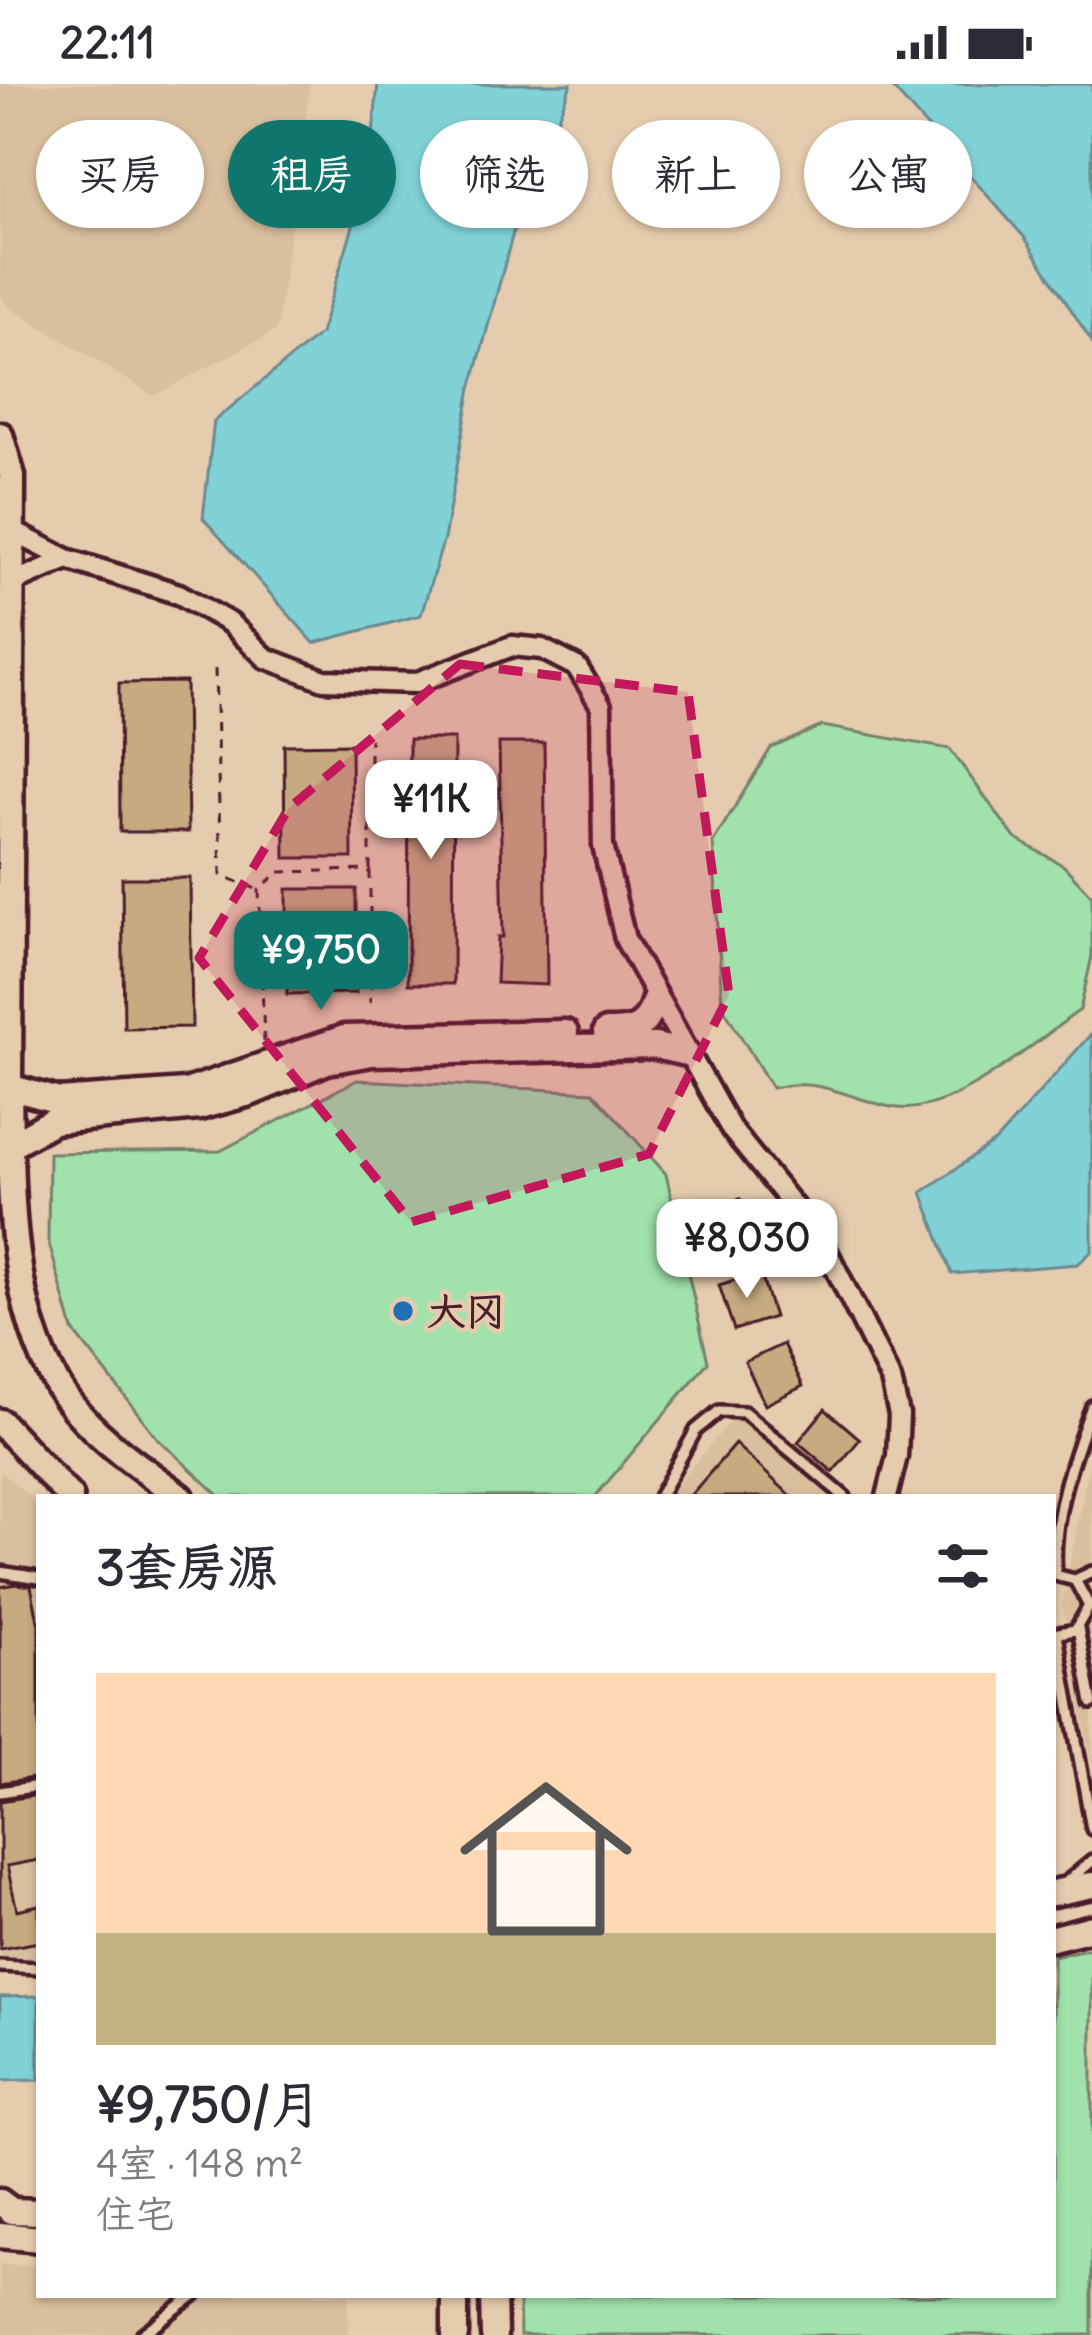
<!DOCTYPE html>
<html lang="zh">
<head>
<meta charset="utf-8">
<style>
	:root { --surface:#fff; --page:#f2f2f3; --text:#2b2b33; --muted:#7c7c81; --accent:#0f766e }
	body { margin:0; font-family:Delius,"LXGW WenKai TC",sans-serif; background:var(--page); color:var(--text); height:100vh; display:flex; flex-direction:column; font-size:45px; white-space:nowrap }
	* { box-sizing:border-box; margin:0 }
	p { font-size:39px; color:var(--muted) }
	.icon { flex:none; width:66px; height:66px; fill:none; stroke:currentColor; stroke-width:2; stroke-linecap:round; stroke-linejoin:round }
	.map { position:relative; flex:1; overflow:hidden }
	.sheet { position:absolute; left:36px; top:1410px; width:1020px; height:804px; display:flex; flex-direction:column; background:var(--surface); border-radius:0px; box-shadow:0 3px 9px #0004 }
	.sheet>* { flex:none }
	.hud { position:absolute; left:36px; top:36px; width:1020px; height:108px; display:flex; gap:24px }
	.price { position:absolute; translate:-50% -102px; padding:0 27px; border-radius:24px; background:#fff; color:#222; font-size:39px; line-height:78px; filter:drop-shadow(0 3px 6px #0008) }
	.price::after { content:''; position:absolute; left:50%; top:72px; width:36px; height:27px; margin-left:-18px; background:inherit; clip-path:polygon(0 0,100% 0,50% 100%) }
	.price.on { background:var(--accent); color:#fff }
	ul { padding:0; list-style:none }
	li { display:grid; align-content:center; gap:24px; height:636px; padding:0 60px }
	li span { display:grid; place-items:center; height:372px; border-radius:0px; color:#555 }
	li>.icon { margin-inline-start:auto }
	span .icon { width:216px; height:216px; fill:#fffc; stroke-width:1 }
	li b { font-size:51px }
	h2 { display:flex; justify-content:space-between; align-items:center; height:144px; padding:0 60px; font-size:51px }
	.chip { padding:0 42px; border-radius:54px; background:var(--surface); box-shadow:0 3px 9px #0004; font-size:42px; line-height:108px }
	.chip.on { background:var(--accent); color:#fff }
	.status { display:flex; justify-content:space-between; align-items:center; height:84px; padding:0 60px; background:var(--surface); direction:ltr }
	.status svg { height:33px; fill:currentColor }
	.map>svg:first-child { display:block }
	.built { fill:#d9bf9e }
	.green { fill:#a1e2ac; stroke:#76806c; stroke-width:3 }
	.water { fill:#81d2d7; stroke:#6b8a92; stroke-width:3 }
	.building { fill:#c6ab81; stroke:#4a1f2b; stroke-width:3 }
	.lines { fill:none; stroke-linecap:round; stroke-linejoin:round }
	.lane-casing { stroke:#4a1f2b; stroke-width:18 }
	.street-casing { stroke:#4a1f2b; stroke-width:27 }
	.secondary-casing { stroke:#4a1f2b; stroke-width:33 }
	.path { stroke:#4a1f2b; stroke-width:3; stroke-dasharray:9 9; stroke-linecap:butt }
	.lane { stroke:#e6ccae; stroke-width:9 }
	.street { stroke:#e6ccae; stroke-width:18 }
	.secondary { stroke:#e6ccae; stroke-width:24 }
	.marked { fill:#c2185b; fill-opacity:0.2; stroke:#c2185b; stroke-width:9; stroke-dasharray:24 15; stroke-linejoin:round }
	.poi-dot { fill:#1f6fb2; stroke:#e6ccae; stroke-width:4.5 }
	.labels { text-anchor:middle; stroke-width:9; stroke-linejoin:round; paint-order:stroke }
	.poi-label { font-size:39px; font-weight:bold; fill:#4a1f2b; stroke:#e6ccae; text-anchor:start }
</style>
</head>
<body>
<div class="status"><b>22:11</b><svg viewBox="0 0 49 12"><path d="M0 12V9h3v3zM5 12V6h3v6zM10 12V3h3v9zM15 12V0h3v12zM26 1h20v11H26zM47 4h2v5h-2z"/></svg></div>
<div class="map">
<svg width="1092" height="2251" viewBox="0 0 1092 2251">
	<rect width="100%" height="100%" fill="#e6ccae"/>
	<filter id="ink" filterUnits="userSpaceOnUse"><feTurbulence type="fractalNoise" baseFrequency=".00833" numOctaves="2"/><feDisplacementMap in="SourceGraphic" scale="24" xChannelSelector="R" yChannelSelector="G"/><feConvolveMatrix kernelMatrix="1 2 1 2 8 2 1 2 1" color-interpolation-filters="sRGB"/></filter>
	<g filter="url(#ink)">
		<!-- built -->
		<path class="built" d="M0,0H310L277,246L154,312L9,223L0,210Z
			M735,1332L830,1413H666Z
			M1092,1365V1683L1062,1521Z
			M0,1387L39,1420V1891L0,1890Z
			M0,2181L39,2182V2211H348V2251H0Z"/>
		<!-- green -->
		<path class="green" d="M822,642L950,665L1015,754L1064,782L1092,812V872L1080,926C1034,958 949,1036 891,1023C844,1013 821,993 772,1004L722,921L713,758L771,664Z
			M357,996L593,1008L666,1090L708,1278L595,1413H221L158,1355L73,1246L48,1156L49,1069L220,1067Z
			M1092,1864V2251H520L519,2211H1053V1872Z"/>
		<!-- water -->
		<path class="water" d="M378,0H571L513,149L470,309L444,455L421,531L314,559L203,434L214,337L320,250L369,90Z
			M889,0H1092V258L1025,154Z
			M1092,949V1167L1078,1180L952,1190L922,1108L996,1057Z
			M39,1912V1996L0,1997V1913Z"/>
		<!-- building -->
		<path class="building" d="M186,598L188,748H120L119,599Z
			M409,655H454L453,900H408Z
			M499,659H544L547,901L496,899L498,853H503Z
			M351,660L352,774H285L284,661Z
			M122,794H190L192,943L124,944Z
			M287,805H356V909L287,910Z
			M740,1115L754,1160L714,1173L700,1129Z
			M760,1188L774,1233L734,1246L719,1201Z
			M783,1260L803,1302L765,1321L745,1278Z
			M825,1325L860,1355L833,1388L798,1358Z
			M735,1360L792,1413H689Z
			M16,1500L31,1502L39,1542V1693L0,1699V1503Z
			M39,1711V1776L7,1782L17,1826L39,1821V1858L0,1865V1717Z"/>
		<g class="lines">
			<defs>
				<path id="lane" d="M659,1413L696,1346L719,1327L744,1328L845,1413
					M0,1488L39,1494
					M1056,1491C1051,1434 1072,1375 1092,1322
					M1075,1496L1092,1488
					M1078,1544L1092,1619
					M1053,1550L1075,1546L1089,1522L1075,1496L1055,1491
					M1057,1551L1092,1745
					M0,1708L39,1702
					M1064,1800L1092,1777
					M0,1882L39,1884
					M141,2251L194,2211"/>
				<path id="street" d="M12,447L67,475L179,510L230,539L266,574L324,596L415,599L512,562L542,565L577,583L601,622L603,762L625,855L731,1045L823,1159L891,1296L899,1331L897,1372L887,1413
					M12,499L67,475"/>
				<path id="secondary" d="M0,351L12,392L9,1003C11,1099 7,1215 58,1302C85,1347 140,1383 181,1413
					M606,948C636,948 646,945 655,915
					M0,1008L9,1003L59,1017L186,1008L344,954L565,949
					M2,1058L10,1061L53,1037L199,1023L250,1009L327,977L372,969L655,962L686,969
					M0,1338L70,1413
					M1053,1809L1092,1801
					M1053,1854L1092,1844
					M0,2118L12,2127L39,2128
					M0,2151L39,2155
					M493,2211L494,2251
					M455,2251V2211"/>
			</defs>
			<!-- lane casing -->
			<use href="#lane" class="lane-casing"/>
			<!-- street casing -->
			<use href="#street" class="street-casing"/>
			<!-- secondary casing -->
			<use href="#secondary" class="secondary-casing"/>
			<!-- path -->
			<path class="path" d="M215,585L221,791L256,805
				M370,787V919
				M264,958L259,806L279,788L370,786V655"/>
			<!-- lane -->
			<use href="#lane" class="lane"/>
			<!-- street -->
			<use href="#street" class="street"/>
			<!-- secondary -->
			<use href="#secondary" class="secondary"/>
		</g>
	</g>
	<!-- marked area -->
	<path class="marked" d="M460,580L688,608L729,911L649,1070L411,1138L199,874L289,724Z"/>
	<!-- markers -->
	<circle class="poi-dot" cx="403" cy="1227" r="12"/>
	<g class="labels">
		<!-- poi labels -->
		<g class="poi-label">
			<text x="427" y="1241">大冈</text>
		</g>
	</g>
</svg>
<b class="price" style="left:431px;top:778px">¥11K</b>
<b class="price on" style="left:321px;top:929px">¥9,750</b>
<b class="price" style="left:747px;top:1217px">¥8,030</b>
<div class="hud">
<a class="chip">买房</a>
<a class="chip on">租房</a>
<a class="chip">筛选</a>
<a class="chip">新上</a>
<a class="chip">公寓</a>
</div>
<section class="sheet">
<h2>3套房源<svg class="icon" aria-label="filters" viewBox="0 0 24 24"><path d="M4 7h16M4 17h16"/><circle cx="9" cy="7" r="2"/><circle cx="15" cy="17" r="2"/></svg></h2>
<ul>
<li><span style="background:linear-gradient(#ffd9b3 70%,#c2b280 0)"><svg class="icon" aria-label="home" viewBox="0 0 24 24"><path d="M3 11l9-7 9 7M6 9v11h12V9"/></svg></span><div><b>¥9,750/月</b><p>4室 · 148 m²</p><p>住宅</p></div></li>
</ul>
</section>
</div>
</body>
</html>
